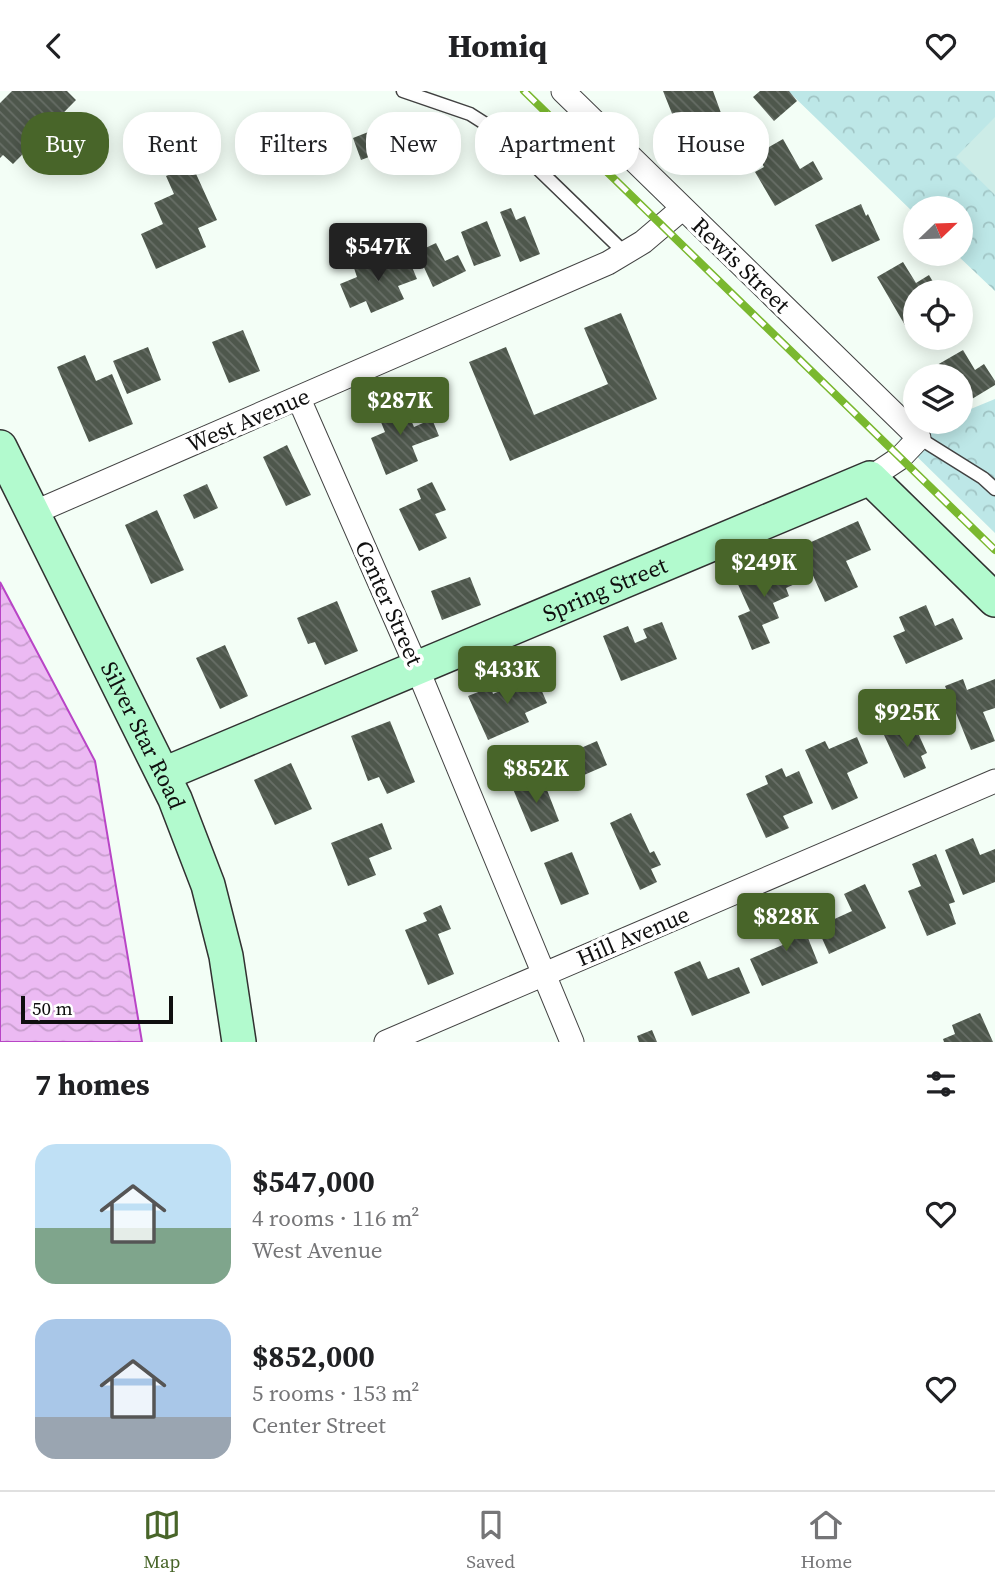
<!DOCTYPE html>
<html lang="en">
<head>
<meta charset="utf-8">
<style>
	:root { --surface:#fff; --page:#f2f2f2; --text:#202124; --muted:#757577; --line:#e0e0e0; --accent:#486529 }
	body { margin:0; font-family:"Source Serif 4",serif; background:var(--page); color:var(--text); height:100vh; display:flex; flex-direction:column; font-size:26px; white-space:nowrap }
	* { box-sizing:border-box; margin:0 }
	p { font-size:23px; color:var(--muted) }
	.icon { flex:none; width:38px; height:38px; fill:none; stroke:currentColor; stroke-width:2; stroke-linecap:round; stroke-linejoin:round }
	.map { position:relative; height:951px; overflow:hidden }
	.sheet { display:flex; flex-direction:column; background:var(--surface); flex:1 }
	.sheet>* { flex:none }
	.top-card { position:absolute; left:21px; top:21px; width:954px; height:63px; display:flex; gap:14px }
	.needle { width:46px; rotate:67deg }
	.fabs { position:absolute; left:903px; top:105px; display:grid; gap:14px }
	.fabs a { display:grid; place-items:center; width:70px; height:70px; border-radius:50%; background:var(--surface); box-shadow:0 4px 18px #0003; font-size:35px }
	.scale { position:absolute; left:21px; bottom:18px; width:152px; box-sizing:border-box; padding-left:7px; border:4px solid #0f0f0f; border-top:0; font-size:19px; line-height:24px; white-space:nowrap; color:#0f0f0f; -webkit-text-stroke:5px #fff; paint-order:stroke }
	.price { position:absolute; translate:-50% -60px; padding:0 16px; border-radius:7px; background:var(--accent); color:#fff; font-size:23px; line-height:46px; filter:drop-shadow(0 2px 4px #0008) }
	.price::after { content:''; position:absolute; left:50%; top:42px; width:21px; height:16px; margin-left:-10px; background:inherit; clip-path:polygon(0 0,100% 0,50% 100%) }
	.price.selected { background:#222; color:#fff }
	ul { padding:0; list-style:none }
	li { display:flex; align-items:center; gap:21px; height:175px; padding:0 35px }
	li span { display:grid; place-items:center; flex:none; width:196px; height:140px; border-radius:21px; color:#555 }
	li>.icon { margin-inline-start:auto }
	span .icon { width:84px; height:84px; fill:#fffc; stroke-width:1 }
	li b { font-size:30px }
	h2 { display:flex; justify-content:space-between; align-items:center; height:84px; padding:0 35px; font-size:30px }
	.pill { padding:0 24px; border-radius:28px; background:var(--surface); box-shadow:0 4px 18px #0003; font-size:24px; line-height:63px }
	.pill.selected { background:var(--accent); color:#fff }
	header { display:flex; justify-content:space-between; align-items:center; height:91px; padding:0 35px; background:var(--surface); font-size:32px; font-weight:700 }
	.dock { display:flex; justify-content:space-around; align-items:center; height:98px; border-top:2px solid var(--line); background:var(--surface); font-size:19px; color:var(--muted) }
	.dock a { display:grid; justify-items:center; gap:4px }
	.dock .selected { color:var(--accent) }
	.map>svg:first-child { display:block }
	.park { fill:url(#park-crowns) }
	.pitch { fill:#ccece7 }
	.water { fill:url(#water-waves); stroke:#b845c6; stroke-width:2 }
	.building { fill:url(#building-back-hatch) }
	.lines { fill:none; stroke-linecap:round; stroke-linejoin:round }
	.lane-casing { stroke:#424242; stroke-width:15 }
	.street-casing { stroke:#424242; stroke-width:25 }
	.secondary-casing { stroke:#313131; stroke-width:36 }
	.lane { stroke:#fff; stroke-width:12 }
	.street { stroke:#fff; stroke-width:23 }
	.secondary { stroke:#b2face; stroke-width:33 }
	.rail-casing { stroke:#7ab82f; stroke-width:8 }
	.rail { stroke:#fff; stroke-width:5; stroke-dasharray:16; stroke-linecap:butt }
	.labels { text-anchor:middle; stroke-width:7; stroke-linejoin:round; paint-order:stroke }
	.street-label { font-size:23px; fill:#0f0f0f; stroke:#fff }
</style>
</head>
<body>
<header><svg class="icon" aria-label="back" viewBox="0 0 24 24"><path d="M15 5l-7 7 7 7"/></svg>Homiq<svg class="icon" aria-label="heart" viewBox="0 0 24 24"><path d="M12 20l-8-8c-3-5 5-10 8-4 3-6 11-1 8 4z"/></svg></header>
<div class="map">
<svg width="995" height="951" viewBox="0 0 995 951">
	<defs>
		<pattern id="park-crowns" width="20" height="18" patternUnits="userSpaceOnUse" patternTransform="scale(1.75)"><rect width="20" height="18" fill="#bde7e7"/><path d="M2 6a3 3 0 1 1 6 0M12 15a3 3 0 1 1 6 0" fill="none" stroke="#a1c5c5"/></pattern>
		<pattern id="water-waves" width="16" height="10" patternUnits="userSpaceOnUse" patternTransform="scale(1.75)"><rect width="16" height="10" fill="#ecbaf3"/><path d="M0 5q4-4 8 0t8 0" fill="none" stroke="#c99fcf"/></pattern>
		<pattern id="building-back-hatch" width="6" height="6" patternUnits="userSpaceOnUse" patternTransform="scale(1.75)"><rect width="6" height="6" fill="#4e574c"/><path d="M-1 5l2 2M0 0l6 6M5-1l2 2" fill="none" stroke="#686f67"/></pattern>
	</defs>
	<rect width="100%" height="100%" fill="#f3fef6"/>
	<!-- park -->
	<path class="park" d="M788,0H995V200L956,163H961V117H915V123Z
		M995,308V442L899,348L941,331H961V322Z"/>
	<!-- pitch -->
	<path class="pitch" d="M995,26V104L956,66Z"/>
	<!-- water -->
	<path class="water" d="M0,491L95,670L142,951H0Z"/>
	<!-- building -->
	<path class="building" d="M12,0H67L76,9L13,73L3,64L0,67V12Z
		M663,0H713L725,33L683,50Z
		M760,0H789L797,10L774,30L753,6Z
		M399,29L408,51L361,69L353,47Z
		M783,48L800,78L813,70L823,88L775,115L755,81L764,76L757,63Z
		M192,74L217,129L198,137L206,156L156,178L141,143L163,133L154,112L174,103L166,85Z
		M861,113L866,125L868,123L880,149L832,171L815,134Z
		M511,117L516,129L525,125L540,163L520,171L500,121Z
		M487,130L501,165L474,175L461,141Z
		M436,152L445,170L458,164L466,180L433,196L417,161Z
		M407,164L417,188L398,195L404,208L371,222L366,210L350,217L340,193L357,186L352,171L368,165L373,178Z
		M903,171L916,192L929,184L939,201H915V231L906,236L877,186Z
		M621,222L657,308L510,370L469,271L506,256L534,324L608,293L584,237Z
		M243,239L260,280L229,292L212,251Z
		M148,256L161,289L127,303L113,270Z
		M963,259L975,279L984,273L995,290V294L962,314L961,285H944L937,274Z
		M85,264L96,290L112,283L133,333L89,351L57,276Z
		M402,308L414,336L432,328L439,345L412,355L418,370L386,384L371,347L385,341L376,319Z
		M287,354L311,404L286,415L263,366Z
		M432,391L446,419L435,423L447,447L419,460L399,418L421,408L417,398Z
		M207,393L218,417L194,428L183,404Z
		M157,419L184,479L151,493L125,434Z
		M858,430L871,459L846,470L858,496L825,511L800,456Z
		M787,467L797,492L786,497L789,505L773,512L779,527L762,534L770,552L752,559L738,525L750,520L736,489Z
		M470,486L481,514L442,529L431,500Z
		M337,510L358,560L325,574L315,551L308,553L297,527Z
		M926,514L935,535L953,527L963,548L906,573L893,545L905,540L899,526Z
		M662,531L677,568L621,590L603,545L628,535L635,552L647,547L643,538Z
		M225,554L248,605L220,618L196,567Z
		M535,584L547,612L525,622L529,631L488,649L468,605L491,596L493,603Z
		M963,588L967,599L995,588V617L983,621L995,650L971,659L945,595Z
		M390,630L415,691L387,703L379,686L368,690L351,645Z
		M913,631L927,662L921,665L926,677L904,687L884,644Z
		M857,646L868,672L847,682L858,707L832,719L805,659L825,650L829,658Z
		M597,650L607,674L584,684L574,660Z
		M291,672L312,718L275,734L254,689Z
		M782,677L786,686L799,680L813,712L783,725L789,737L766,747L746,703L768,693L765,685Z
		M542,686L559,730L531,741L513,698Z
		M631,722L650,762L654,760L661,774L651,778L657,791L640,799L610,732Z
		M382,732L392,758L369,767L376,784L348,795L331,752Z
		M973,747L980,764L995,758V791L963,804L945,759Z
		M572,761L589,803L561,814L544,772Z
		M936,763L955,811L949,813L956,833L927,845L908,800L921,795L912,773Z
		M865,793L886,837L829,863L817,836L852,820L844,803Z
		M441,814L451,838L438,843L454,883L428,894L405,839L427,830L423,822Z
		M798,822L818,872L762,895L750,868L785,853L776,831Z
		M700,870L708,888L739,876L750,902L692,925L674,881Z
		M980,922L993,951H944L943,948L955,943L952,934Z
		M652,939L657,951H639L637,945Z"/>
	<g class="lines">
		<defs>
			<path id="lane" d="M403,0L470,23L503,44L625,162
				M919,347L983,387L995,398"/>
			<path id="street" d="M563,0L919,347L900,367L870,387
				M299,308L417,577L572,951
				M33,422L608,172L643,151L683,117
				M386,951L995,690"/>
			<g id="secondary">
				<path id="s1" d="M0,356L175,708L208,794L226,865L239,951"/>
				<path id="s2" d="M164,683L870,387L995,509"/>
			</g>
		</defs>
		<!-- lane casing -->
		<use href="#lane" class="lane-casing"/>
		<!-- street casing -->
		<use href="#street" class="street-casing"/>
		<!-- secondary casing -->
		<use href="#secondary" class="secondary-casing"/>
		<!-- lane -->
		<use href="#lane" class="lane"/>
		<!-- street -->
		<use href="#street" class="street"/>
		<!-- secondary -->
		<use href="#secondary" class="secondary"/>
		<defs>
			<path id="rail" d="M524,0L995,459"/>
		</defs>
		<!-- rail casing -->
		<use href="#rail" class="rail-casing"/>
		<!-- rail -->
		<use href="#rail" class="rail"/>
	</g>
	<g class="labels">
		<!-- street labels -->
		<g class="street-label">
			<text transform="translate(741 174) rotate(44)" y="8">Rewis Street</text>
			<text transform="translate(248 329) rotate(-23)" y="8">West Avenue</text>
			<text dy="8" stroke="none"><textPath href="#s2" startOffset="478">Spring Street</textPath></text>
			<text transform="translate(389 512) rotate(66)" y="8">Center Street</text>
			<text dy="8" stroke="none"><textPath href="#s1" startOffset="322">Silver Star Road</textPath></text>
			<text transform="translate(633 845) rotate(-23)" y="8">Hill Avenue</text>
		</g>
	</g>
</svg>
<div class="fabs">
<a><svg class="needle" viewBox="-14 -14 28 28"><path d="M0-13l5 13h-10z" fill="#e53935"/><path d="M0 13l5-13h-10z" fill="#757577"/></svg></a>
<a><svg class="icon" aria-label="locate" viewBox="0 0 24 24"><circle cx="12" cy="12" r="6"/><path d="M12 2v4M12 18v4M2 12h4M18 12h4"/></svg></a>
<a><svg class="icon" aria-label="layers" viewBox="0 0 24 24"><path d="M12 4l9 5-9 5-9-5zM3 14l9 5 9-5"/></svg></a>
</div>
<div class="scale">50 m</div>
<b class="price selected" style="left:378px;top:192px">$547K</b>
<b class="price" style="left:400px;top:346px">$287K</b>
<b class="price" style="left:764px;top:508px">$249K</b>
<b class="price" style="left:507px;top:615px">$433K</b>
<b class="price" style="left:907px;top:658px">$925K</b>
<b class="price" style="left:536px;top:714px">$852K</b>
<b class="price" style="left:786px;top:862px">$828K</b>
<div class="top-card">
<a class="pill selected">Buy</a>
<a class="pill">Rent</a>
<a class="pill">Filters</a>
<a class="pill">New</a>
<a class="pill">Apartment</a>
<a class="pill">House</a>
</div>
</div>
<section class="sheet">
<h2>7 homes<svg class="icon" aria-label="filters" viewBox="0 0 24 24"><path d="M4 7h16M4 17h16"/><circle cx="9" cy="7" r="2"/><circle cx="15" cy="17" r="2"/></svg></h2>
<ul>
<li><span style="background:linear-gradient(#bfe0f5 60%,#7fa58c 0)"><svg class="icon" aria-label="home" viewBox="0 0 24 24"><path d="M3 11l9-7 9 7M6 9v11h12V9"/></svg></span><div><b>$547,000</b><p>4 rooms · 116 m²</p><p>West Avenue</p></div><svg class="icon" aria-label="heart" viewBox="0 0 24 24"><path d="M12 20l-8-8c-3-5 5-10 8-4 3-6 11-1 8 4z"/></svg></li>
<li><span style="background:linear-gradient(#a9c7e8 70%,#9aa5b1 0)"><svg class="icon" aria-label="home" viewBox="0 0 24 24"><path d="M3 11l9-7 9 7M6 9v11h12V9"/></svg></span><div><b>$852,000</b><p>5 rooms · 153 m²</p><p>Center Street</p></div><svg class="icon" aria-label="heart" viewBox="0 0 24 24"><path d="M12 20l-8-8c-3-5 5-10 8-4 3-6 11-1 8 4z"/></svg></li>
</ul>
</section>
<nav class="dock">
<a class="selected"><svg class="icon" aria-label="map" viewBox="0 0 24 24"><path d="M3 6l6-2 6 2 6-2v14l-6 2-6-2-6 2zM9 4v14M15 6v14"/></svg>Map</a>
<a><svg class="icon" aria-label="saved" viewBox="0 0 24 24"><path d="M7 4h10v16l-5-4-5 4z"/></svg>Saved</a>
<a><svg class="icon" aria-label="home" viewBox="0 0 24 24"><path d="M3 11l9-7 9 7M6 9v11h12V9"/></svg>Home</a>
</nav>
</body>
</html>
